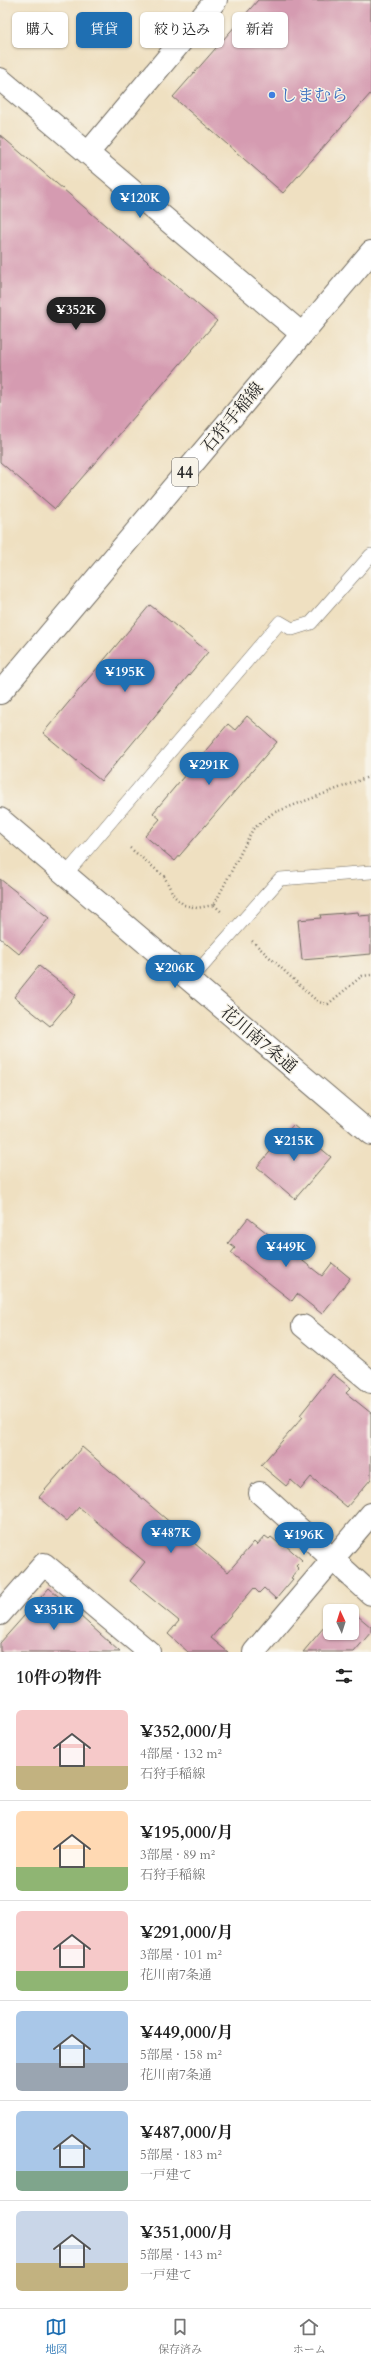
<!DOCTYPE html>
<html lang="ja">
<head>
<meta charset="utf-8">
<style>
	:root { --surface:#fff; --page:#f6f6f6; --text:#222; --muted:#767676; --line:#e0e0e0; --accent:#1f6fb2 }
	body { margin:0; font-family:Cardo,"Noto Serif JP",serif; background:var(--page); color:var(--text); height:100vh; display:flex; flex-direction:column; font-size:15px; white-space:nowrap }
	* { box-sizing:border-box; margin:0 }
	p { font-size:13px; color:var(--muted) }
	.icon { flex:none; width:22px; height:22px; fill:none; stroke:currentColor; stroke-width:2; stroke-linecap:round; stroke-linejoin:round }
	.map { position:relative; height:1652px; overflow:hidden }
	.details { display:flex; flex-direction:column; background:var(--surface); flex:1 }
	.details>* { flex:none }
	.top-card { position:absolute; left:12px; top:12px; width:347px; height:36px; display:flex; gap:8px }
	.needle { width:26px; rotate:356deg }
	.buttons { position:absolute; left:323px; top:1604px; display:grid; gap:8px }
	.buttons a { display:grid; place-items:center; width:36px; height:36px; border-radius:6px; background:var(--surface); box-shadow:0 1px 3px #0004; font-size:20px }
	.price { position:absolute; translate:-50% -34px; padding:0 9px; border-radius:14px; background:var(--accent); color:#fff; font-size:13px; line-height:26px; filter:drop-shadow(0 1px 2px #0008) }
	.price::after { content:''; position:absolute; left:50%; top:24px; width:12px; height:9px; margin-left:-6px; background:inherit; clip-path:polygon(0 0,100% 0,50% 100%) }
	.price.active { background:#222; color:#fff }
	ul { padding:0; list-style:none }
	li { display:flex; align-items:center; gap:12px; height:100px; padding:0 16px }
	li+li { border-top:1px solid var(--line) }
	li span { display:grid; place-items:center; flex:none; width:112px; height:80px; border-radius:6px; color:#555 }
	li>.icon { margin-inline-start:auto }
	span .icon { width:48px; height:48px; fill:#fffc; stroke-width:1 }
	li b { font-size:17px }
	h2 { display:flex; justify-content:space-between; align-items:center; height:48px; padding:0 16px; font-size:17px }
	.pill { padding:0 14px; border-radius:6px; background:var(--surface); box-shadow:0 1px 3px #0004; font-size:14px; line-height:36px }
	.pill.active { background:var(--accent); color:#fff }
	.tab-bar { display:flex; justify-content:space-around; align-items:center; height:56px; border-top:1px solid var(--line); background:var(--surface); font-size:11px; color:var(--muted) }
	.tab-bar a { display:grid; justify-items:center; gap:2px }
	.tab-bar .active { color:var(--accent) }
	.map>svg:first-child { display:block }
	.building { fill:#d59bb1 }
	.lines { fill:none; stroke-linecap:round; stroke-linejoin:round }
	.lane-casing { stroke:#706a60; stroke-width:14 }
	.street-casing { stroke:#706a60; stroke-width:24 }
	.secondary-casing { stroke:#706a60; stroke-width:24 }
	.primary-casing { stroke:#706a60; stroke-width:24 }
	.path { stroke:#706a60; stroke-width:2.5; stroke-dasharray:1 3; stroke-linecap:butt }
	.lane { stroke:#fff; stroke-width:13 }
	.street { stroke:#fff; stroke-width:22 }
	.secondary { stroke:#fff; stroke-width:22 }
	.primary { stroke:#fff; stroke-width:22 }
	.shop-dot { fill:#3f7fe0; stroke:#f7f3e8; stroke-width:1.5 }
	.labels { text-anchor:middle; stroke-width:3; stroke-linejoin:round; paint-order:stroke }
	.shield { fill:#f7f3e8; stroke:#686764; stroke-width:1 }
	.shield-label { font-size:16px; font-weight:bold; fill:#2b2b2b }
	.shop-label { font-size:17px; fill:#366cbe; stroke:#f7f3e8; text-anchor:start }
	.street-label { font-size:17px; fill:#2b2b2b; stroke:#f7f3e8 }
</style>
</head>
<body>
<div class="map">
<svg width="371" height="1652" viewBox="0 0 371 1652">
	<rect width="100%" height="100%" fill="#f7f3e8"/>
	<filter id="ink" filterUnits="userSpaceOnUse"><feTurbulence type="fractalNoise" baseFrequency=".025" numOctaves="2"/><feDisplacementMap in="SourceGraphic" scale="8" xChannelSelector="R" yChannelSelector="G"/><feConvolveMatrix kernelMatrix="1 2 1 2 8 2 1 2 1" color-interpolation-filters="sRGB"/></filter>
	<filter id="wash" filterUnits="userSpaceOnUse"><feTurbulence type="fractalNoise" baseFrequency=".012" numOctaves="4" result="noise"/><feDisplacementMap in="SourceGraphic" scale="16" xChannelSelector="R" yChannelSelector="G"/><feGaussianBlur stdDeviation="0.9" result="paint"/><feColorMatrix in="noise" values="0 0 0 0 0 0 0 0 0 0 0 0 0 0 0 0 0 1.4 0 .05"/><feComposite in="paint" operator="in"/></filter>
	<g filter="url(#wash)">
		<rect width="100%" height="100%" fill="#efe0c1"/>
		<g id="blocks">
			<!-- building -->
			<path class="building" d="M258,0H371V93L283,193L173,97Z
				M0,135L217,321L55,509L0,462Z
				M150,605L208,652L101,781L43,733Z
				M247,716L277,742L175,861L145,836L160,819L153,813L228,724L235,730Z
				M0,879L49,918L19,954L0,938Z
				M358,912L359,916L371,915V954L302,960L298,920L321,918L320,915Z
				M39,966L76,995L50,1026L14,997Z
				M293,1125L331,1157L295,1199L257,1167Z
				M248,1218L322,1276L332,1263L350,1278L322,1314L297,1294L292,1301L231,1253L235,1248L228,1243Z
				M333,1374L351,1388L346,1393L371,1413V1479L347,1507L311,1477L301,1489L291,1480L286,1486L261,1465L303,1417L300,1415Z
				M82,1447L228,1572L254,1542L257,1545L265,1536L269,1539L271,1537L282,1546L284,1544L302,1560L296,1566L299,1569L291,1578L293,1579L276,1599L264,1588L259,1593L254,1588L211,1638L228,1652H188L168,1634L179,1621L130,1581L145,1562L79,1507L67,1521L39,1497Z
				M49,1588L120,1652H0V1643Z
				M352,1611L371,1627V1632L354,1652H303L330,1620V1633H352Z"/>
		</g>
	</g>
	<g filter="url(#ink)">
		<use href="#blocks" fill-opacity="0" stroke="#706a60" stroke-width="1"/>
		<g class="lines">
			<defs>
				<path id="lane" d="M66,874L280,622L292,629L311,623L371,555
					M190,980L280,879L371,872"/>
				<path id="street" d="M0,79L302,334
					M88,153L216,0
					M303,1326L371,1382
					M260,1493L371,1594
					M0,1614L44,1564L149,1652
					M254,1652L371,1514"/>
				<path id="secondary" d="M0,819L371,1134"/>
				<path id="primary" d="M0,693L371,252"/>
			</defs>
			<!-- lane casing -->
			<use href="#lane" class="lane-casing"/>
			<!-- street casing -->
			<use href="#street" class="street-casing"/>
			<!-- secondary casing -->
			<use href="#secondary" class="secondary-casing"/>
			<!-- primary casing -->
			<use href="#primary" class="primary-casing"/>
			<!-- path -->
			<path class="path" d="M130,848L164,876L174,896L184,905L197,908L214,905L253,829L273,813L371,776
				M214,905L223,913
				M252,941L318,1002L328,1004L362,976L371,975"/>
			<!-- lane -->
			<use href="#lane" class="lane"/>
			<!-- street -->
			<use href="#street" class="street"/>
			<!-- secondary -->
			<use href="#secondary" class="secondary"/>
			<!-- primary -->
			<use href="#primary" class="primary"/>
		</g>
	</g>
	<!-- markers -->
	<circle class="shop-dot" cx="272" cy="95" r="4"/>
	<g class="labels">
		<!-- shield labels -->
		<rect class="shield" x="172" y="458" width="26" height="28" rx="3"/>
		<g class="shield-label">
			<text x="185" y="478">44</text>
		</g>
		<!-- shop labels -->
		<g class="shop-label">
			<text x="280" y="101">しまむら</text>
		</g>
		<!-- street labels -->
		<g class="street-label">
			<text transform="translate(232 417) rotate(-50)" y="6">石狩手稲線</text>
			<text transform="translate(259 1039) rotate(40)" y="6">花川南7条通</text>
		</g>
	</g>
</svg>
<div class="buttons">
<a><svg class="needle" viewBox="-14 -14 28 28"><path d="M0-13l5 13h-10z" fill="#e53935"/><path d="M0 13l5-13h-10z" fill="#767676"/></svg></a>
</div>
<b class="price" style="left:140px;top:219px">¥120K</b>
<b class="price active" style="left:76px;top:331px">¥352K</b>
<b class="price" style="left:125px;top:693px">¥195K</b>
<b class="price" style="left:209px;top:786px">¥291K</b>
<b class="price" style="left:175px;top:989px">¥206K</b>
<b class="price" style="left:294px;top:1162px">¥215K</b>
<b class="price" style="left:286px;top:1268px">¥449K</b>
<b class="price" style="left:171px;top:1554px">¥487K</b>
<b class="price" style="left:304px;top:1556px">¥196K</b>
<b class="price" style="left:54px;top:1631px">¥351K</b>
<div class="top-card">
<a class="pill">購入</a>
<a class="pill active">賃貸</a>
<a class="pill">絞り込み</a>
<a class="pill">新着</a>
</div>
</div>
<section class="details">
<h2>10件の物件<svg class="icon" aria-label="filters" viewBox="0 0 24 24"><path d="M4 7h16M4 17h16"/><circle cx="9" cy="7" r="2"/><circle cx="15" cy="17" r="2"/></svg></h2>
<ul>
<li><span style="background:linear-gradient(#f6c9c9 70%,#c2b280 0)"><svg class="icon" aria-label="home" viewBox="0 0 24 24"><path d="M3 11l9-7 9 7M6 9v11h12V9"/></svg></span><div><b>¥352,000/月</b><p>4部屋 · 132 m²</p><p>石狩手稲線</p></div></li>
<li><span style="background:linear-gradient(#ffd9b3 70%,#8fb573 0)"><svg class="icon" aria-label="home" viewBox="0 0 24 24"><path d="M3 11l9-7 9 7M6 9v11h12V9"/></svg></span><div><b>¥195,000/月</b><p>3部屋 · 89 m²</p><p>石狩手稲線</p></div></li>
<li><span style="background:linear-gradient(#f6c9c9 75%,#8fb573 0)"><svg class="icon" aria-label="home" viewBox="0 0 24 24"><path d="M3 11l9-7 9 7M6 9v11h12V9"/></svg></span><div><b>¥291,000/月</b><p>3部屋 · 101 m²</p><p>花川南7条通</p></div></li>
<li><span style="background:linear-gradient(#a9c7e8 65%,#9aa5b1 0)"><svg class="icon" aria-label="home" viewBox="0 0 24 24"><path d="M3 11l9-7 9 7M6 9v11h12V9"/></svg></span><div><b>¥449,000/月</b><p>5部屋 · 158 m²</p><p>花川南7条通</p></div></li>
<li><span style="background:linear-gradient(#a9c7e8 75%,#7fa58c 0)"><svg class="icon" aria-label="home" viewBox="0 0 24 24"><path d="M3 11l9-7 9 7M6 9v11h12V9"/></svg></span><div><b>¥487,000/月</b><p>5部屋 · 183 m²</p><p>一戸建て</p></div></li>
<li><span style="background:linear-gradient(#c9d6e8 65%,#c2b280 0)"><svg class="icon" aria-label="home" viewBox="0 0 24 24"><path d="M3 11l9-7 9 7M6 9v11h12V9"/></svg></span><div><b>¥351,000/月</b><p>5部屋 · 143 m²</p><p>一戸建て</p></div></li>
</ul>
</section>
<nav class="tab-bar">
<a class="active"><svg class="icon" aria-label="map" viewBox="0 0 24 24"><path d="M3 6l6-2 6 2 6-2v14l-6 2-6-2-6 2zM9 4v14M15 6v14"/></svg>地図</a>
<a><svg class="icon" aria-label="saved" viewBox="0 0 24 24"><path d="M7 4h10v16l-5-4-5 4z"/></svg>保存済み</a>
<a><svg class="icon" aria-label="home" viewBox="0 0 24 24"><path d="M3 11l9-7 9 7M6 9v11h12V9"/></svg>ホーム</a>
</nav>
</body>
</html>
